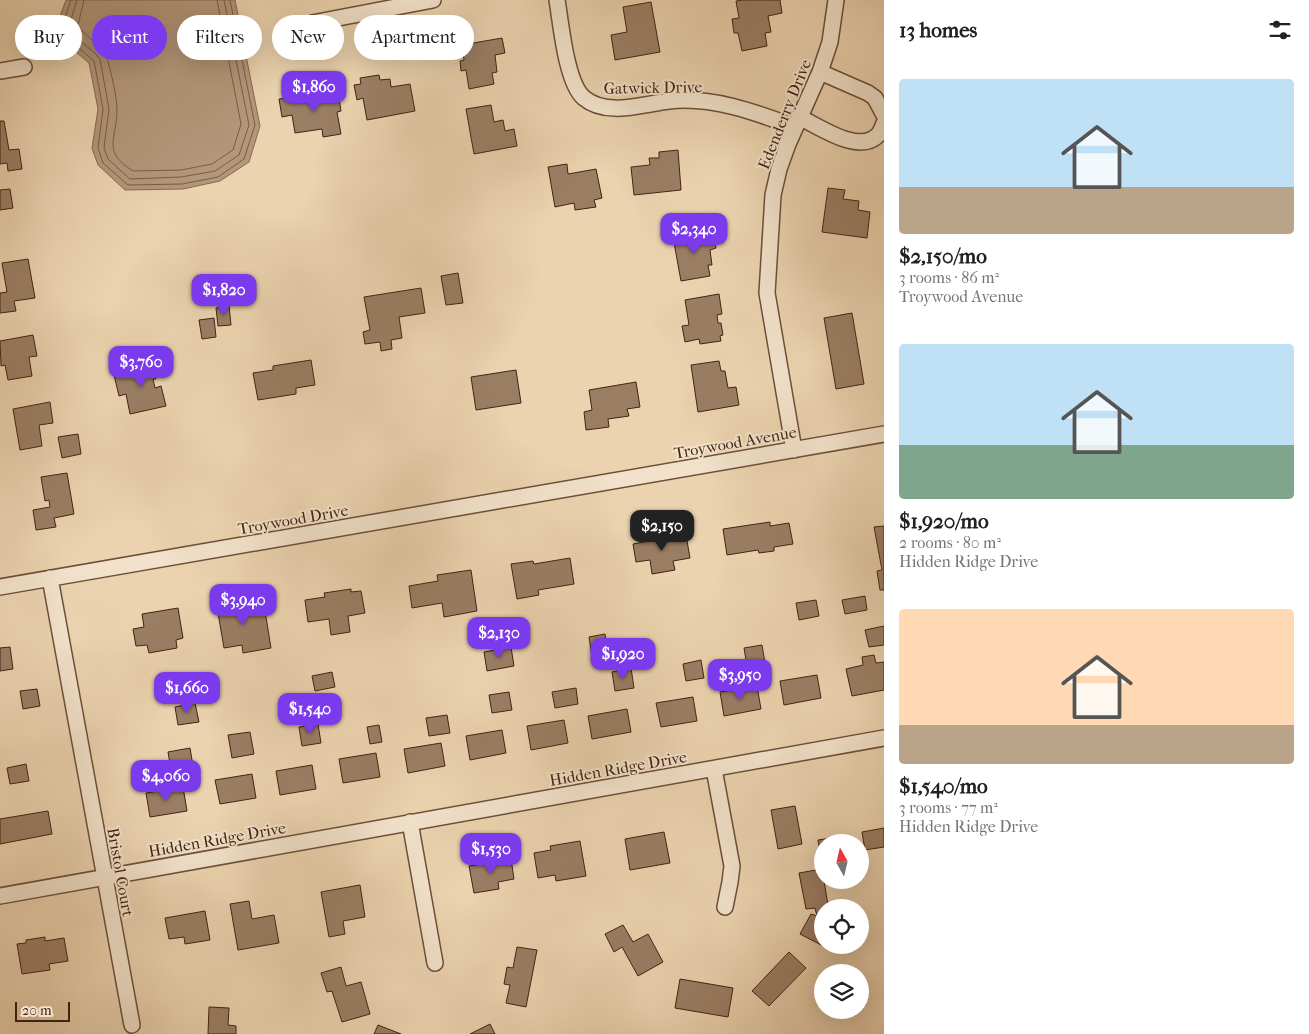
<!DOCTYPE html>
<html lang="en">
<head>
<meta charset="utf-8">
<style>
	:root { --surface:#fff; --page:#f6f6f6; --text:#202124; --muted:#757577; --accent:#7c3aed }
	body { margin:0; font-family:"IM FELL French Canon",serif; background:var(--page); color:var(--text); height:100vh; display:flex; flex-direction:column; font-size:19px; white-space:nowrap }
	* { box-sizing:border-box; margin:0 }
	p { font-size:16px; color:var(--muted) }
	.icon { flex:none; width:28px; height:28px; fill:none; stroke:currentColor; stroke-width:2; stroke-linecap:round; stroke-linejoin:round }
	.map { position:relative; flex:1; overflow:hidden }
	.drawer { display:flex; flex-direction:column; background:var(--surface); width:425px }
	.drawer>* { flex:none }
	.guide { position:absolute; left:15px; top:15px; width:475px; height:45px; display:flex; gap:10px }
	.needle { width:32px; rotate:352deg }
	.controls { position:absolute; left:814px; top:834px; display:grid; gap:10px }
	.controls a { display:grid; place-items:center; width:55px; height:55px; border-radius:50%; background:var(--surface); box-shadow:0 5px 20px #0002; font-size:25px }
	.scale { position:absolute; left:15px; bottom:12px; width:55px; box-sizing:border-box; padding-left:5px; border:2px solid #432212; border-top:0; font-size:14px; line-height:18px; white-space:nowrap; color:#432212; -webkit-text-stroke:4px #f2e2cb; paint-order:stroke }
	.price { position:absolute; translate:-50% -42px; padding:0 11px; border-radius:10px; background:var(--accent); color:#fff; font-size:16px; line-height:32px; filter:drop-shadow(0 1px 2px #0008) }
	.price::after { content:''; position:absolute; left:50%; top:30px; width:15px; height:11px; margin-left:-8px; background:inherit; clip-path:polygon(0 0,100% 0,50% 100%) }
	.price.active { background:#222; color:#fff }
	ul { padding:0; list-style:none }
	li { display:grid; align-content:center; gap:10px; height:265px; padding:0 15px }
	li span { display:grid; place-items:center; height:155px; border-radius:5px; color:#555 }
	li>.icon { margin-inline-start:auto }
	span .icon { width:90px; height:90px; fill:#fffc; stroke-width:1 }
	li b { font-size:21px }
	h2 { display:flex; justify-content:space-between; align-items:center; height:60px; padding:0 15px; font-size:21px }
	.chip { padding:0 18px; border-radius:22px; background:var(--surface); box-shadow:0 5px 20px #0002; font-size:18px; line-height:45px }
	.chip.active { background:var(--accent); color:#fff }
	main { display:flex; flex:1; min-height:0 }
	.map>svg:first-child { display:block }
	.water { fill:#b2977a; stroke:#866850 }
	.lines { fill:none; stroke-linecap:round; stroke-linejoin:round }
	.shore { stroke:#7a5c46; stroke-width:1 }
	.building { fill:#9a7e64; stroke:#432212 }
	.minor-casing { stroke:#6d4e39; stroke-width:18 }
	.minor { stroke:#f2e2cb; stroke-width:15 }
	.labels { text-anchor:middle; stroke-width:4; stroke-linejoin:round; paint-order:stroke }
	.street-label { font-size:16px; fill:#432212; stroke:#f2e2cb }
</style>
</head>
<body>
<main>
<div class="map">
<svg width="884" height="1034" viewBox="0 0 884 1034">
	<rect width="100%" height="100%" fill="#ebd3af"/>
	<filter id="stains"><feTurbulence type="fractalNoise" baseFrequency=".004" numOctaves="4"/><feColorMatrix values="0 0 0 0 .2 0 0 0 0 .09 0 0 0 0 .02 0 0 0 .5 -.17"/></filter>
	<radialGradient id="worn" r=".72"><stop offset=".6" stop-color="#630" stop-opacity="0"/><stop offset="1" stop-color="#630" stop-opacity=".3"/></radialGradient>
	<!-- water -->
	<path class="water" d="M66,0H235L260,126L249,162L220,181L183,189L125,190L98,165L92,148L98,109L89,63L69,46L56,27Z"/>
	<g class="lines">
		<!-- shore -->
		<path class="shore" d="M71,0L62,26L73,43L94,61L103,109L98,148L103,163L128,185L182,184L218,177L244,159L255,125L230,0
			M77,0L69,26L78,39L96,54L100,59L109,109L104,148L108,159L130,179L181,177L215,171L239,155L249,125L224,0
			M84,0L78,25C85,37 99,43 106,55C110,67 117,97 117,109C117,139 101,151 133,171L181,170L212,164L233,150L241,124L217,0"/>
	</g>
	<!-- building -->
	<path class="building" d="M743,0H780L782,13L768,16L771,32L765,33L767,46L742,51L738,33H734L732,19L739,18L736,1Z
		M651,2L660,52L615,60L611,35L627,32L623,7Z
		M502,38L505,53L495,55L497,72L492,73L494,84L469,89L466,70L461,71L460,61L464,60L462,45Z
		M379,75L380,80L390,79L391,87L410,84L415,111L367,120L363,98L357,100L354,85L361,84L360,78Z
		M338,92L341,111L337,112L341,134L323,137L322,129L295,133L292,115L282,117L279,99L315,93V96Z
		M491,105L494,122L503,120L505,131L514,129L517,146L474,154L466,109Z
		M0,121H4L9,150L19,149L22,169L8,171L7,163L0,164Z
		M678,150L681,190L634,195L631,167L650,165L649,158H659V152Z
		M567,164L568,174L596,169L602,198L594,200L596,207L575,210L574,203L555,207L548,167Z
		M828,188L845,190L843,199L859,201L858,210L870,212L867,238L822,232Z
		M10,189L13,208L0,210V190Z
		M713,231L716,248L710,250L712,265H708L710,276L681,281L673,237Z
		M28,259L35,298L14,301L16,311L0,313V293L7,292L2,263Z
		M458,273L463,303L446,305L441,276Z
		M421,288L425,313L399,317L402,338L391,340L392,349L381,351L380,342L365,344L363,332L370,330L364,297Z
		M719,294L722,314L717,315L718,323H721L723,335L720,336L721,341L700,344L699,339L685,342L682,326L689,325L685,300Z
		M229,306L231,325L218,326L216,308Z
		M852,313L864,384L836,389L824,318Z
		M214,318L216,337L202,339L199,320Z
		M33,335L37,356L29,357L32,376L8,380L5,365L1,366L0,341Z
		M151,357L156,379H153L155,388L161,386L166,406L130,414L126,394L119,396L114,375L144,368L142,359Z
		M311,360L315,385L296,388V394L258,400L253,373L273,370V366Z
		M719,361L721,371H725L728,388L736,387L739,405L698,412L691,365Z
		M516,370L521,403L476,410L471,377Z
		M636,382L640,407L627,409L629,416L608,419L609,427L586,430L584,412L592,410L589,390Z
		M50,402L53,423L39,425L42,446L20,450L13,409Z
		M78,434L81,454L62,458L58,437Z
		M67,473L74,514L54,518L56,527L36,530L33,510L50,507L49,500L45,501L41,477Z
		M770,522V526L789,523L793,544L774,547V551L759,553L758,550L727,555L723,529Z
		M884,526V590H880L877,571L882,570L874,527Z
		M669,532L670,538L686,535L690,558L673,561L675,570L652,574L650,560L636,562L633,544L649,541L648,536Z
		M570,558L574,584L538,590L539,595L517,599L511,564L533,561L534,564Z
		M471,570L477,611L444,617L442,603L412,608L409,586L438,581L437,575Z
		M351,589V592L361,591L365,613L348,616L350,632L331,635L329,619L308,622L305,600L325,597L324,593Z
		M865,596L867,610L845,614L842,600Z
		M236,597L239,615H244L242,606L256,604L257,612L265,611L271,648L243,653L242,645L224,648L216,601Z
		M816,600L819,616L799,620L796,603Z
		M178,608L183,638L176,640L177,648L149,653L147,645L136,646L133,629L144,627L142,614Z
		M884,626V645L869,647L865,630Z
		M605,634L608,654L592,657L589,637Z
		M762,645L765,663L747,666L744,648Z
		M10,647L13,669L0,671V648Z
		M511,647L514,666L487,671L484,652Z
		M874,655L876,663L884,662V690L852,696L846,669L863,665L862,657Z
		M701,660L704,678L686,681L683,664Z
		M631,668L634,688L615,691L612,672Z
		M332,672L335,687L315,691L312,676Z
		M817,675L821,698L784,705L780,681Z
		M757,686L761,709L724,716L720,692Z
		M576,688L578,704L555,708L552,692Z
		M37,689L40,706L23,709L20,691Z
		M509,692L512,710L492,713L489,695Z
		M693,697L697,721L661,727L656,703Z
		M195,703L199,722L178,725L175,707Z
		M627,709L631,732L592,739L588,716Z
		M447,715L450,733L429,736L426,718Z
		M564,720L568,743L531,750L527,726Z
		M318,724L321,743L302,746L299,727Z
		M379,725L382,742L370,744L367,727Z
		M502,730L506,753L470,760L466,736Z
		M250,732L254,754L232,758L228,735Z
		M441,743L445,766L408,773L404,749Z
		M190,748L193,766L171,770L168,752Z
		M376,753L380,777L343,783L339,759Z
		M26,764L29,781L10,784L7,768Z
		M312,765L316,789L280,795L276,771Z
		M252,774L256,798L220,804L215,780Z
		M183,787L187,811L150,817L146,793Z
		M795,806L802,844L778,849L771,810Z
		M48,811L52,834L0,844V819Z
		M884,828V847L865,850L862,832Z
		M664,832L670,863L630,870L625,839Z
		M838,837L839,842H822L821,859L818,840Z
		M580,841L586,876L556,881L555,875L538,878L534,853L551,850L550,846Z
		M511,859L514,879L498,882L499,889L474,893L469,866Z
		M822,869L828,905L822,908V945H826L825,947L800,934L811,914L817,916L815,908L806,909L799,873Z
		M360,885L365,917L343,921L345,934L329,937L321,892Z
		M249,901L252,919L274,915L279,943L238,950L230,904Z
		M205,911L210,940L185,944L184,937L169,939L165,918Z
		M623,925L633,942L648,934L663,962L638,976L622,947L614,952L605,934Z
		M45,937V941L64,938L68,961L49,964L50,970L22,974L17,944L26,943V940Z
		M517,947L537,950L526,1007L506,1003L510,985L504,984L507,967L513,968Z
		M789,952L806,968L769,1006L752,991Z
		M341,967L346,986L361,982L370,1014L342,1022L332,991L327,992L321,973Z
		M680,979L733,988L728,1017L675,1008Z
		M209,1007L229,1008L228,1025L236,1026V1034H208Z
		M490,1024L495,1034H470Z
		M378,1025L401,1034H374Z"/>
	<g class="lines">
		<defs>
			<path id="minor" d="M557,0C561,23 566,83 584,98C607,117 642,104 669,101C711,96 755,112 795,127
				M312,23L433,0
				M0,71L24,67
				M820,72L868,93L875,98L884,115
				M799,117C819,126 860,156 879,134C881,131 883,126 884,123
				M794,450L767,293L773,195L779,169L788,144L820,72L830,42L836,0
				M50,578L132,1025
				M0,587L884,434
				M714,769L732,866L730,882L725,907
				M410,822L435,963
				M0,896L884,738"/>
		</defs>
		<!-- minor casing -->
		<use href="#minor" class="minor-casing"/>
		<!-- minor -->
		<use href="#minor" class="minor"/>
	</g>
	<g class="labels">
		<!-- street labels -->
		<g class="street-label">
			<text transform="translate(653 87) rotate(-1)" y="6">Gatwick Drive</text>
			<text transform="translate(784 114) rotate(-68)" y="6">Edenderry Drive</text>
			<text transform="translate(735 442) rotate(-10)" y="6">Troywood Avenue</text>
			<text transform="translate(293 519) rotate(-10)" y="6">Troywood Drive</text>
			<text transform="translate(618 768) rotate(-10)" y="6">Hidden Ridge Drive</text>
			<text transform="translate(217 839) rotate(-10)" y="6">Hidden Ridge Drive</text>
			<text transform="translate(121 872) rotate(80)" y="6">Bristol Court</text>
		</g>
	</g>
	<rect width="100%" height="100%" filter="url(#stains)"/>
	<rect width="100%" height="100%" fill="url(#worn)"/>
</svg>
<div class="controls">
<a><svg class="needle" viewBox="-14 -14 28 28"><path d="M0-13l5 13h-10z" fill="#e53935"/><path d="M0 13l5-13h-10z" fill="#757577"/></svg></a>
<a><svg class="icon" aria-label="locate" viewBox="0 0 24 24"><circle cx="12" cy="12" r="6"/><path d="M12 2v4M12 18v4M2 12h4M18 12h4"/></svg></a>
<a><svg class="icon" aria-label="layers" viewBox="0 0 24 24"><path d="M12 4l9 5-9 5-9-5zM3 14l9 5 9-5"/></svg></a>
</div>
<div class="scale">20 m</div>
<b class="price" style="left:314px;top:113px">$1,860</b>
<b class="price" style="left:694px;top:255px">$2,340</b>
<b class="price" style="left:224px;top:316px">$1,820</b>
<b class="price" style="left:141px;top:388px">$3,760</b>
<b class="price active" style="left:662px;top:552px">$2,150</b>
<b class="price" style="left:243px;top:626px">$3,940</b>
<b class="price" style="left:499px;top:659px">$2,130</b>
<b class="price" style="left:623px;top:680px">$1,920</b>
<b class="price" style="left:740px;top:701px">$3,950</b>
<b class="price" style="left:187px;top:714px">$1,660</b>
<b class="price" style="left:310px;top:735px">$1,540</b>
<b class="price" style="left:166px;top:802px">$4,060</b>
<b class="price" style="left:491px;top:875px">$1,530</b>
<div class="guide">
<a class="chip">Buy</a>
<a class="chip active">Rent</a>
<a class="chip">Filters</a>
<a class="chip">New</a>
<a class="chip">Apartment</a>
</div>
</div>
<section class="drawer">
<h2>13 homes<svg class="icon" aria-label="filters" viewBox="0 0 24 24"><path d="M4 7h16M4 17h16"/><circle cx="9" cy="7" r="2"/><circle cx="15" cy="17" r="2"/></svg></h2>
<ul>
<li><span style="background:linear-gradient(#bfe0f5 70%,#b9a48a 0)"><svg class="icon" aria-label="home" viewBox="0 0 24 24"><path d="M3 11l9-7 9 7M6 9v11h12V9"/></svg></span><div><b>$2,150/mo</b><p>3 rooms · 86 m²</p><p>Troywood Avenue</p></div></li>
<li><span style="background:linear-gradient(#bfe0f5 65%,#7fa58c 0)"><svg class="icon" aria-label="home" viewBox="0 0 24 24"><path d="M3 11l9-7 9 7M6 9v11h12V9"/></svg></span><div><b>$1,920/mo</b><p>2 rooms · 80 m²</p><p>Hidden Ridge Drive</p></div></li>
<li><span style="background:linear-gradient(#ffd9b3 75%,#b9a48a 0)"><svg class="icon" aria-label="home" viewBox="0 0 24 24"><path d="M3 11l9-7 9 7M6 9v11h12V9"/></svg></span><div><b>$1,540/mo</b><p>3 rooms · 77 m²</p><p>Hidden Ridge Drive</p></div></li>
</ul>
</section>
</main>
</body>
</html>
